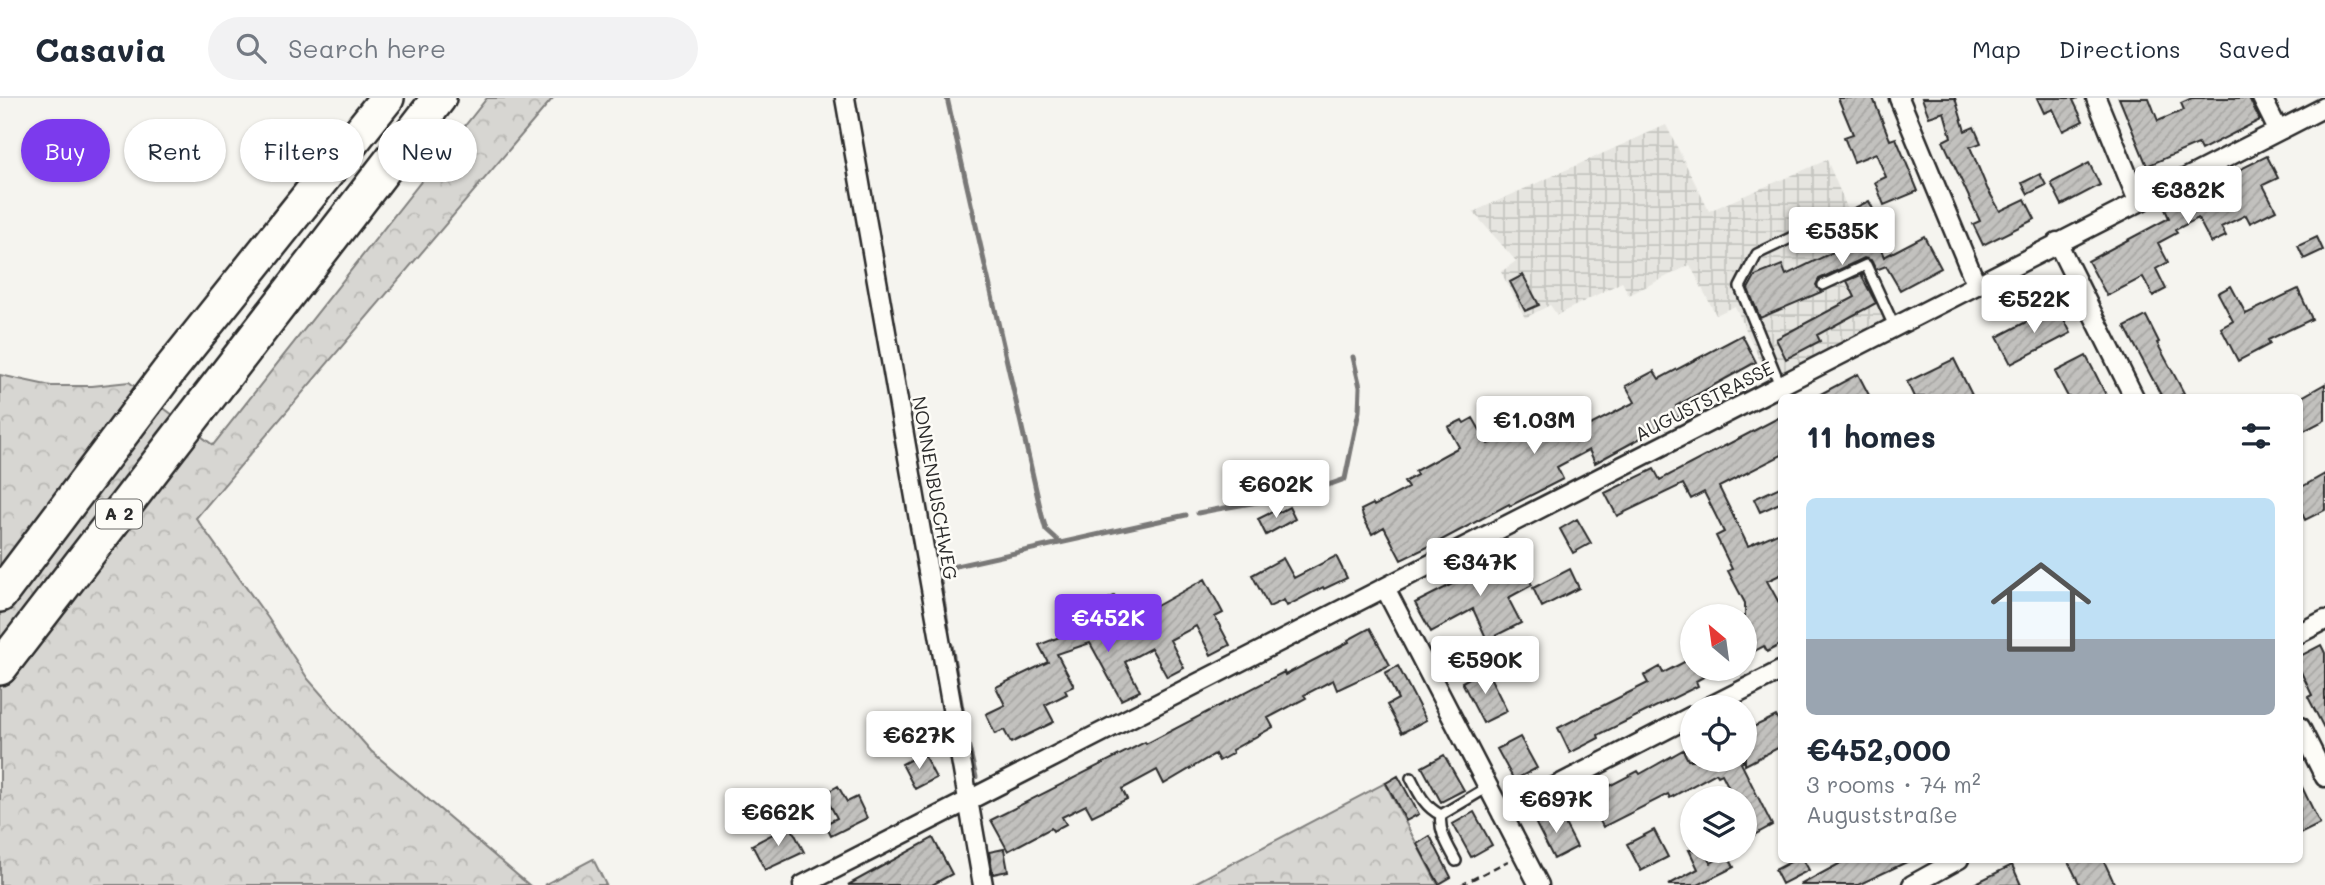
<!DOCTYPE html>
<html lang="en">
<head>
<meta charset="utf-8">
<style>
	:root { --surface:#fff; --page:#f2f2f3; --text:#1f2937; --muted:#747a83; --line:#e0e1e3; --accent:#7c3aed }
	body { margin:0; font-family:Mali,sans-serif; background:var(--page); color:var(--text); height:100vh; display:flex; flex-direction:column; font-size:26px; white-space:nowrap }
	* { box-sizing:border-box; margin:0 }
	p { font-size:23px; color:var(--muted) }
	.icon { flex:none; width:38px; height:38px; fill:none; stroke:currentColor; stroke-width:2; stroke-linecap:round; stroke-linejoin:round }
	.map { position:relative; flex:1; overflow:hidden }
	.sheet { position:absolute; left:1778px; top:296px; width:525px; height:469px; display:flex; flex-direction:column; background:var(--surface); border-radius:10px; box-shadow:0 2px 5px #0004 }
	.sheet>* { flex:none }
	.top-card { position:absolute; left:21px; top:21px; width:665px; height:63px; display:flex; gap:14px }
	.needle { width:46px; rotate:331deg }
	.tools { position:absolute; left:1680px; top:506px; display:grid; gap:14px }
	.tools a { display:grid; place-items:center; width:77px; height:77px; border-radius:50%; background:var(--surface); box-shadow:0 2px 5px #0004; font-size:35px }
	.price { position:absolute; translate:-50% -60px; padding:0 16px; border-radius:7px; background:#fff; color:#222; font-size:23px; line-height:46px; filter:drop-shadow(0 2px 4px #0008) }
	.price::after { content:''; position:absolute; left:50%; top:42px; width:21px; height:16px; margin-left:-10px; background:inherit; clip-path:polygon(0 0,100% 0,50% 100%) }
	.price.selected { background:var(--accent); color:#fff }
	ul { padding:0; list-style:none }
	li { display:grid; align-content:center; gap:14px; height:371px; padding:0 28px }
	li span { display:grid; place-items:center; height:217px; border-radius:10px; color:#555 }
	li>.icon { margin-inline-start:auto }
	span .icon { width:126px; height:126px; fill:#fffc; stroke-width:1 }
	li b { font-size:30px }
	h2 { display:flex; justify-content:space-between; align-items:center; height:84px; padding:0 28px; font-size:30px }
	.pill { padding:0 24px; border-radius:32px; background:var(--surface); box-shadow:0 2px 5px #0004; font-size:24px; line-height:63px }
	.pill.selected { background:var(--accent); color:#fff }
	header { display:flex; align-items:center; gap:42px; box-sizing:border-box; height:98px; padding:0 35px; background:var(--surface); border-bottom:2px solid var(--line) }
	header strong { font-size:33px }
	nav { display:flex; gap:38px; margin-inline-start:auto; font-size:24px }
	.search { width:490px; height:63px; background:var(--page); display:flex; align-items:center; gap:18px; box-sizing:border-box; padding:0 24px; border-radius:38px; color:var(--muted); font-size:26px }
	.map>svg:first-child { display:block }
	.industrial { fill:url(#industrial-grid) }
	.forest { fill:url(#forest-crowns); stroke:#81807e; stroke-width:2 }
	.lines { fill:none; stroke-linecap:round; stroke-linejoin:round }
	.stream { stroke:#797877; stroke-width:5 }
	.building { fill:url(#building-hatch); stroke:#2b2b2b; stroke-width:2 }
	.service-casing { stroke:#2b2b2b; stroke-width:14 }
	.minor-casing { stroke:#2b2b2b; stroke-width:23 }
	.motorway-casing { stroke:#2b2b2b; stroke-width:38 }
	.path { stroke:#2b2b2b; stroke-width:2.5; stroke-dasharray:7 5; stroke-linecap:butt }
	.service { stroke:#fdfcf7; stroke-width:9 }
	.minor { stroke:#fdfcf7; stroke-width:18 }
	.motorway { stroke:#fdfcf7; stroke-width:33 }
	.labels { text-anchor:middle; stroke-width:5; stroke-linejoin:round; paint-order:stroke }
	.shield { fill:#fdfcf7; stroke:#6a6a68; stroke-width:2 }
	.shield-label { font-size:18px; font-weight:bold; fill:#2b2b2b }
	.street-label { font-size:19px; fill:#2b2b2b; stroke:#fdfcf7 }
</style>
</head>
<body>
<header>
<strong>Casavia</strong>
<div class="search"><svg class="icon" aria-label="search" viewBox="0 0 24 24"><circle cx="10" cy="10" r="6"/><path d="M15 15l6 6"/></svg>Search here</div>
<nav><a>Map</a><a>Directions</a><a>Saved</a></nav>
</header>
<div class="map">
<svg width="2325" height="787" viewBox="0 0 2325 787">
	<defs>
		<pattern id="industrial-grid" width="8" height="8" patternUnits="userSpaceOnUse" patternTransform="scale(1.75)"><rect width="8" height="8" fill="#e6e5e0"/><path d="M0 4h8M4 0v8" fill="none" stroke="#c5c5c0"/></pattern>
		<pattern id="forest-crowns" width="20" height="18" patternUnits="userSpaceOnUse" patternTransform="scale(1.75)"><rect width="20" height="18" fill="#d7d6d2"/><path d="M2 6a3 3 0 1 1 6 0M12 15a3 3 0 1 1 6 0" fill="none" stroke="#b9b8b4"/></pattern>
		<pattern id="building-hatch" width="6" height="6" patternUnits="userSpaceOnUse" patternTransform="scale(1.75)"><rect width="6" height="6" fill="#c2c1be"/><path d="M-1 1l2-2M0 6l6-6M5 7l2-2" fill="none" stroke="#a7a6a3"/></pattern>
	</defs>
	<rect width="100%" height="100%" fill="#f5f4ef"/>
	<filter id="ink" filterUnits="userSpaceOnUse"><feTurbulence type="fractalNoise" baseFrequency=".0143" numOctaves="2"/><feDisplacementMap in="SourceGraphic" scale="14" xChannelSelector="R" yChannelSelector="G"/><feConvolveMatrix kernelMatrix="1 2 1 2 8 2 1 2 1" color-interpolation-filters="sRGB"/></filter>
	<g filter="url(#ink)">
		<!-- industrial -->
		<path class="industrial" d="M1666,27L1709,113L1827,62L1893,219L1769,282L1735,208L1716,217L1690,167L1629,197L1622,184L1557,217L1550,207L1525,220L1501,174L1516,163L1473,114Z"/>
		<!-- forest -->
		<path class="forest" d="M487,0H553L196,420L268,520L308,581L371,653L529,787H0V277L51,288H92L129,284L213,347Z
			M1385,685L1438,787H1191Z
			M593,761L606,787H544Z"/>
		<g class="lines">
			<!-- stream -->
			<path class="stream" d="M947,0L1042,418L1046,432L1058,443
				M1198,415C1247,405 1298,399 1345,381L1359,313L1360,289L1353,259
				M948,531L938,472L1186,417
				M951,547L964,622
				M966,637L976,679"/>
		</g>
		<!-- building -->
		<path class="building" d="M1838,0H1873L1890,42L1896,40L1918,93L1884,107L1875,84L1886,79L1876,55L1854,64L1844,39L1853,36Z
			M1922,0H1955L1965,33L1974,29L1981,45L1970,49L1987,90L2000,113L2025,101L2035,121L1983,147L1973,126L1980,123L1943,43L1951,39L1944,14L1929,19Z
			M2037,0H2078L2073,2L2083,23L2063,33L2053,11L2044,15Z
			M2119,0H2149L2158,23L2184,12L2181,5L2192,0H2249L2260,22L2201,52L2198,46L2147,68Z
			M2267,58L2278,80L2263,87L2276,112L2250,125L2246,117L2221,129L2226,138L2211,145L2198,120L2175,132L2177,135L2158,145L2168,164L2156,171L2166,191L2153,198L2143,179L2107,198L2088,163L2169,120L2164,109L2228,75L2229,77Z
			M2089,65L2100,87L2062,107L2051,85Z
			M2040,76L2046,87L2028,96L2022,85Z
			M1869,103L1877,119L1869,123L1884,159L1924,138L1941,170L1900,192L1886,168L1876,172L1871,162L1864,160L1819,181L1816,187L1821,194L1760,220L1748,191L1755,178L1782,167L1786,177L1862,140L1850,112Z
			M2317,139L2323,152L2304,161L2298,148Z
			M1863,176L1862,179L1876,205L1817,237L1820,243L1786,261L1776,241L1855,199L1847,183Z
			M1523,177L1539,207L1525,213L1510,184Z
			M2231,188L2246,216L2298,191L2312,221L2268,242L2270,246L2238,263L2221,230L2233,223L2218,195Z
			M2057,208L2071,235L2011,266L1997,239Z
			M2146,218L2159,244L2157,245L2184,295L2177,299H2162L2125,229Z
			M1742,237L1756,264L1676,308L1681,318L1595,365L1589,352L1557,369L1563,381L1510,408L1509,406L1438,444L1401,462L1384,429L1372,436L1364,421L1361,412L1373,406L1374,408L1408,390L1404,384L1417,377L1415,373L1459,349L1448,329L1462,322L1464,325L1473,320L1488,346L1506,337L1508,341L1529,331L1531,336L1570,316L1579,333L1635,304L1626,288L1654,273L1659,281Z
			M2086,258L2094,273L2107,299H2068L2055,274Z
			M1954,261L1973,299H1914L1907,284Z
			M1858,276L1870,299H1815Z
			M2325,286V322L2300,335V300Z
			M1782,318V357L1719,389L1748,448L1782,433V476L1767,483L1782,510V546L1767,554L1764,548L1745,558V505L1728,473L1732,471L1716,438L1724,434L1704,394L1691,401L1683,386L1617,418L1605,395L1654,371L1660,382Z
			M2325,376V412L2305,422L2300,411V390Z
			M1782,388V404L1760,414L1754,401Z
			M1289,409L1295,421L1266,437L1258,421L1274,413L1276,416Z
			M1577,421L1591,445L1573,455L1560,431Z
			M1515,454L1532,487L1508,500L1521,525L1487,542L1473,511L1431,534L1415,505Z
			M1336,458L1347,480L1324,491L1323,489L1287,508L1284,502L1269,509L1252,477L1283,460L1294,480Z
			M1570,471L1579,490L1542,509L1533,490Z
			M1205,481L1223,515L1215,519L1230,547L1211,557L1196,528L1170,542L1184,570L1167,579L1151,550L1125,564L1140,593L1121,602L1090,545L1057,556L1074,588L1065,592L1067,596L1045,607L1054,624L1011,645L1004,632L995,636L986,616L1005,607L996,589L1048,564L1039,547L1080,531L1072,516L1084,510L1085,513L1114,498L1128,524Z
			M1370,530L1390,567L1337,592L1333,582L1304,597L1306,600L1268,620L1273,629L1232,652L1233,655L1219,663L1215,656L1164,686L1157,672L1122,691L1127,701L1092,718L1086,707L1062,719L1066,726L1053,733L1051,730L1008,753L991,722L1145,644L1146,646L1284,574L1285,577L1349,544L1348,542Z
			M2321,547L2325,555V632L2308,599L2312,597L2300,572V558Z
			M1692,560V570H1720L1696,583L1698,588L1598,637L1599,640L1570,655L1558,630L1648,585L1644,578L1660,569L1663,575Z
			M1398,568L1426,622L1402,635L1387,607L1398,601L1385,575Z
			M1486,571L1507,613L1483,625L1462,584Z
			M1776,618L1782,629V648L1745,667V663L1741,665L1772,727L1745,742V700H1734L1722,676L1718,678L1716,675L1670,700L1668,696L1603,729L1588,699L1638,673L1640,676L1683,652L1688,662H1745V633Z
			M1520,639L1537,670L1514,682L1497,651Z
			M923,655L936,680L915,691L902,666Z
			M1444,657L1464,692L1441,704L1422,669Z
			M1398,678L1419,716L1406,723L1386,685Z
			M2300,685L2320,726L2300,736Z
			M838,688L847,704L857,699L867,720L831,738L825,726L837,720L824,696Z
			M745,693L754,709L737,718L729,701Z
			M1474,714L1492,747L1471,759L1453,726Z
			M1559,714L1577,749L1554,761L1536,726Z
			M790,727L804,754L765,772L752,747Z
			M1654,732L1668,759L1641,773L1627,746Z
			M1430,738L1451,779L1439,786L1417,746Z
			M933,740L952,776L932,787H848Z
			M1004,751L1008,773L993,776L989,754Z
			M1689,752H1704L1711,765L1727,756L1734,769L1698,787H1668L1698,771Z
			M1796,761H1803L1809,772L1782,786L1775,772Z
			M1848,761H1913L1858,787H1800Z
			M2067,761H2103L2115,787H2080Z
			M2012,767L2021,787H1972Z"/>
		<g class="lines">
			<defs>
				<path id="service" d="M1823,187L1866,167L1894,228
					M1780,287L1740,189L1757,156L1824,124
					M1411,680C1419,696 1425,709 1441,717
					M1456,763C1449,749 1438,733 1441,717L1488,689"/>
				<path id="minor" d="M845,0L983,787
					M1899,0L1976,186
					M2096,0L2138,103
					M2262,0L2278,32
					M2057,144L2134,299
					M1385,490L1539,787
					M2300,535L2325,522
					M1709,609L1782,572
					M2300,629L2325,679
					M1502,716L1692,618
					M803,787L2325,9
					M1912,787L1959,761"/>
				<path id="motorway" d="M0,497L169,273L387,0
					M0,570L439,0"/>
			</defs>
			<!-- service casing -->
			<use href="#service" class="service-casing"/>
			<!-- minor casing -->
			<use href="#minor" class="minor-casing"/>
			<!-- motorway casing -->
			<use href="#motorway" class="motorway-casing"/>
			<!-- path -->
			<path class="path" d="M1461,787L1508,763"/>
			<!-- service -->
			<use href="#service" class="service"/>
			<!-- minor -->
			<use href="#minor" class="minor"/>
			<!-- motorway -->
			<use href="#motorway" class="motorway"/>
		</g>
	</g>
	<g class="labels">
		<!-- shield labels -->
		<rect class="shield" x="96" y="401.5" width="46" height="29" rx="5"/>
		<g class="shield-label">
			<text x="119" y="422">A 2</text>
		</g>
		<!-- street labels -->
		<g class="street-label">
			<text transform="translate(1704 303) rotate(-27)" y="7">AUGUSTSTRASSE</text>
			<text transform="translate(935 390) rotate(80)" y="7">NONNENBUSCHWEG</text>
		</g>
	</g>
</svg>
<div class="tools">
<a><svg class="needle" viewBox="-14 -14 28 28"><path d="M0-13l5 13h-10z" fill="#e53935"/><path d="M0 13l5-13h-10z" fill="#747a83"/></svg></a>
<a><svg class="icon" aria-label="locate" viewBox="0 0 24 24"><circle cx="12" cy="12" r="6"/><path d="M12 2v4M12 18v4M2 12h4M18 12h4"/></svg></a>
<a><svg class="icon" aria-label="layers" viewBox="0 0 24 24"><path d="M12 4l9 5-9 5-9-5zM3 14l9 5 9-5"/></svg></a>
</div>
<b class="price" style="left:2188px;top:128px">€382K</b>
<b class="price" style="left:1842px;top:169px">€535K</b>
<b class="price" style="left:2034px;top:237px">€522K</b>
<b class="price" style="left:1534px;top:358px">€1.03M</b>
<b class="price" style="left:1276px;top:422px">€602K</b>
<b class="price" style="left:1480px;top:500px">€347K</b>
<b class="price selected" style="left:1108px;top:556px">€452K</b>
<b class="price" style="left:1485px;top:598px">€590K</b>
<b class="price" style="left:919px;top:673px">€627K</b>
<b class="price" style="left:1556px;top:737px">€697K</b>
<b class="price" style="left:778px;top:750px">€662K</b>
<div class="top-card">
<a class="pill selected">Buy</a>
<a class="pill">Rent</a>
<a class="pill">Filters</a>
<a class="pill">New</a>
</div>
<section class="sheet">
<h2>11 homes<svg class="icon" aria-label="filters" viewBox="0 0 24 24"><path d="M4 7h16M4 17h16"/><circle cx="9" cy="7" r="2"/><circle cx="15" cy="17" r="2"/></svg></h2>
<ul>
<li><span style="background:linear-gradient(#bfe0f5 65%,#9aa5b1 0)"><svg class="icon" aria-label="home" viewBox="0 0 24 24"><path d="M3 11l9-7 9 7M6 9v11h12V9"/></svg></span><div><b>€452,000</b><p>3 rooms · 74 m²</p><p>Auguststraße</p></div></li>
</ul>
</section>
</div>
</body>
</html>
